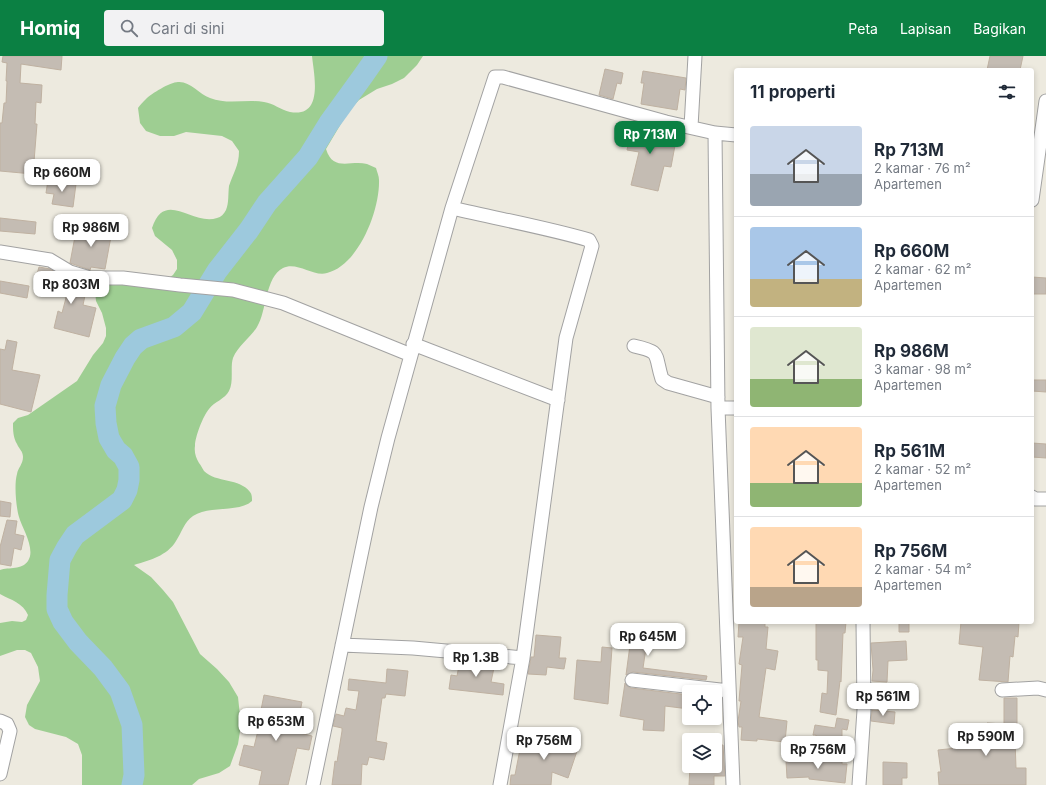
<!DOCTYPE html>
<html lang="id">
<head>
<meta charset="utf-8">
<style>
	:root { --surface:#fff; --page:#f2f2f3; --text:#1f2937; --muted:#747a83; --line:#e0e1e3; --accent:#0b8043 }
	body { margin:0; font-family:Inter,sans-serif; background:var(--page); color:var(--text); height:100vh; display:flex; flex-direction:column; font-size:15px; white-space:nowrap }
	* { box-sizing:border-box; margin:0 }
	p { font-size:13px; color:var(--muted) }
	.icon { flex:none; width:22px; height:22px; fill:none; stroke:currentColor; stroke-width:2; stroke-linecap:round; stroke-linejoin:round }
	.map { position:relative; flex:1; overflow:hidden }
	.drawer { position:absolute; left:734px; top:12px; width:300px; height:556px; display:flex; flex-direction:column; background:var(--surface); border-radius:4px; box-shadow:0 2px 6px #0003 }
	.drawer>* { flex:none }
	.tools { position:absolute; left:682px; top:629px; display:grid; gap:8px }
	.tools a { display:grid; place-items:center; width:40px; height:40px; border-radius:4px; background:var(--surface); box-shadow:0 2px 6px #0003; font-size:20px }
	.price { position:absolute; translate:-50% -34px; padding:0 9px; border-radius:8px; background:#fff; color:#222; font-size:13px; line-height:26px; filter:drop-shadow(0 1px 2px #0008) }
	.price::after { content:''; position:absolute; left:50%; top:24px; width:12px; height:9px; margin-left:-6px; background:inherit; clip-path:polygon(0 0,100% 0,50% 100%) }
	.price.selected { background:var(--accent); color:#fff }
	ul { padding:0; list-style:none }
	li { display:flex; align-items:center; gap:12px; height:100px; padding:0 16px }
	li+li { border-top:1px solid var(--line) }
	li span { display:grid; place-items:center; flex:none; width:112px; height:80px; border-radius:4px; color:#555 }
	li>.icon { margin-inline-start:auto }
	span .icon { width:48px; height:48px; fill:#fffc; stroke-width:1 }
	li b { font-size:17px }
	h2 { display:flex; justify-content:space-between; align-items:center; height:48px; padding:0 16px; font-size:17px }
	header { display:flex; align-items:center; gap:24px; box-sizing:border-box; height:56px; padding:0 20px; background:var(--accent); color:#fff }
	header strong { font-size:19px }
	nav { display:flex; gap:22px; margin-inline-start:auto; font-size:14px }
	.search { width:280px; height:36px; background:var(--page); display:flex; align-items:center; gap:10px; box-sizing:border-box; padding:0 14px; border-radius:4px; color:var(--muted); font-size:15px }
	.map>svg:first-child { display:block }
	.forest { fill:#9ece92 }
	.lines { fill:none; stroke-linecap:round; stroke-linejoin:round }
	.river { stroke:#9dc9dd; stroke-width:21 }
	.building { fill:#c4bcb3; stroke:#bfb1a1 }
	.street-casing { stroke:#a2a2a2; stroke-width:15 }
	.street { stroke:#fff; stroke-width:13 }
</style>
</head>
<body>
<header>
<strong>Homiq</strong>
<div class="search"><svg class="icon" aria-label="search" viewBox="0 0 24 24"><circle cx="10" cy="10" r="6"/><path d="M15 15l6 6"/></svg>Cari di sini</div>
<nav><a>Peta</a><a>Lapisan</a><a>Bagikan</a></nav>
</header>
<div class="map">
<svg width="1046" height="729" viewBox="0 0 1046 729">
	<rect width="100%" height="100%" fill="#edeadf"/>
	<!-- forest -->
	<path class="forest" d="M312,0H423L417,9L404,22L392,28L377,33L359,44L348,56L326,93C333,116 350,104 367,108C370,109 373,111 376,112C377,116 379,120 379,124C380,154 359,209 327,217C313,221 297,205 283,212C265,221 267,255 257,271C250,282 238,290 233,302C230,311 234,326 229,335C225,343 214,346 209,353C203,360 195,381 195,390C194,396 196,402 199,407C201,409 202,412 204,415C216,427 240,422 250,436C252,438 252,442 252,445C239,457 210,449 193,460C184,466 182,476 176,485C167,500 150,504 134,509L151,521L163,534L173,546L200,598L217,613L229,626L238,641L241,669L238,688L230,710L219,717L199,723L192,729H82V699L78,688L66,681L35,673L29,669L25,661L27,649L40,625L38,611L31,597L25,594H17L0,600V567L12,565L22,566L26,564L28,559C23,547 11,544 0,538V514C9,511 22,514 28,505C36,493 22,472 19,461C16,451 14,428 17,418C18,412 23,408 23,401C23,395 19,393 17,388C13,381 13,374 13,367L18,362L28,359L77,325L93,299L103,287L106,280V272L102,257L96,245L95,235L99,230L108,226L164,225L173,219L177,213V204L172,194L155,180L152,172C165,133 192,170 217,162C221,161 224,158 226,154C229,147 228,138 229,130C233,117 239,110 239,95L232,85L222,80L186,76L174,80H160L146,75L140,67L138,52C140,49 143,46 146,43C151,38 170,26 178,26C190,25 199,38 210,42C227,49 246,43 264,46C273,47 281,54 290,56C324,62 314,19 312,0Z"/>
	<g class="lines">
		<!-- river -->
		<path class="river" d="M132,729L134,719L132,669L120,635L103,612L78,586L63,566L57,553V539L60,504L67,491L75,479L122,444L127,434L129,424V411L123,400L116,394L109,382L106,367L105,350L111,329L125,302L133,290L141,283L174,271L192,256L217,215L249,174L267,147L308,101L329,67L363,20L377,0"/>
	</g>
	<!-- building -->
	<path class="building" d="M3,0H62L61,14L21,8L20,27L42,29L41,47L36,46L35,68H37L33,118L0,115V67H2L4,47H6L7,25H6L7,7L2,6Z
		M990,0H1023L1020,14H987Z
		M605,13L623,17L621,28L617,27L613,43L599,39Z
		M643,15L686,22L685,34L680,33L677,54L641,48L644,27H641Z
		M633,65L657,72L656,77L666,79V82L676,84L671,111L664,110L658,135L631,129L639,96L627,94Z
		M48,124L76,128L73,151L52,148L54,138L46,137Z
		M0,162L36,166L35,178L0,175Z
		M81,169L112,175L105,213L91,211L90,214L70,207L76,175L80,176Z
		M39,211L50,213L68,224L87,230L83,249L96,252L89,281L54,272L58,255L62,257L67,238H65L67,229L36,222Z
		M1032,221L1046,222V238H1032Z
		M0,225L29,230L27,242L0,237Z
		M7,284L17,286L12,314L40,319L31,356L0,348V293L5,294Z
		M1032,324H1046V336L1032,335Z
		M1032,387L1046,388V402L1032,401Z
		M0,445L11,447L10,461L0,460Z
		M7,464L17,465L15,478L24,480L21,494L14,492L11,510L0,508V491Z
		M739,566H765V571H768L766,593L778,595L775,614L766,612L759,661L787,665L785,686L757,683V685L741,684L742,671H739L738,665L741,645H739L742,609L739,608L743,581H738Z
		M816,566H846L845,577H843L841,626L840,625L836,659L820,656L822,637L827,638L828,615L818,614V604H816Z
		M899,566H909V576H899Z
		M961,566H1019L1018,581L1015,580L1013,601L1010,600L1008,626L979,624L983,591L959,588Z
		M632,572L652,573L651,586L647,585L643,612L707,620L706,624L633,616L626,619L630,589L632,590Z
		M536,579L561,581L559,602H566L564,613L547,611L546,619L528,618L531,601H534Z
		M906,585L907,604L888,605L887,626L872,625L873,614L871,587Z
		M602,591L612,592L608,648L574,643L577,604L601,606Z
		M460,604L495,607L491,626L504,628L503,639L449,633L451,619L457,620Z
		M387,613L408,615L405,640L386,638L385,642H382L376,685L387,687L384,704L369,701L367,709L362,708L361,729H332L335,705L337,706L342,675V672L333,670L336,658L344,660L346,652L356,654L359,635L348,634L349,623L386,627Z
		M625,627L627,630L631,632L689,639V653L665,650L664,675L643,674L644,664L620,660Z
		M264,639L302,646L296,676L312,680L309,694L297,692L288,729H259L262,715L239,709L244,689L254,691L263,654H261Z
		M1004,642H1017V684H1015L1016,712H1026V729H939L938,716H941L938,694L986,689L987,667L1004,668Z
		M872,654L895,656L894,668L871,665Z
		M837,662L849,664L847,674L842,673V694L815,690L816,679H813L815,669L835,672Z
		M555,678L580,686L568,722L552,716L551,729H510L511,719H515L522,683L539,686V688L553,690Z
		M719,689H723L725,720H714V729H689L690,710H717Z
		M842,702V708H847L845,727L809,723V721L787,722L786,705H815V704Z
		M883,706L907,707V722H902V729H883Z"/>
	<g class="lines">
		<defs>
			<path id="street" d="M691,71L695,0
				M715,77L718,352L733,729
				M1032,144L1046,45
				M452,152C498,163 544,171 589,184L592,190L566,282L523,602L500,729
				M0,196L50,204L70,216L90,222H123L180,229L233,234L283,247L411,299
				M413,288L558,344
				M634,290C662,296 654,298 662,323L668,327L718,341
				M718,352H736
				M1032,441L1035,443H1046
				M342,589L413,592L523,602
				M632,624L729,635
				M1002,634L1038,632L1046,634
				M0,665L7,668L10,675L0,718
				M313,729L371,451L388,382L452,152L495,21H503L666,66L715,77L736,79
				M859,729L864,654L863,566"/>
		</defs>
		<!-- street casing -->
		<use href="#street" class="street-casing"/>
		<!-- street -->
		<use href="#street" class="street"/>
	</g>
</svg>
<div class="tools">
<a><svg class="icon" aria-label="locate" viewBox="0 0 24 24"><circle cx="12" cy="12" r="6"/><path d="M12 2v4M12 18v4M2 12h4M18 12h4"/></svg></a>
<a><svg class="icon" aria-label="layers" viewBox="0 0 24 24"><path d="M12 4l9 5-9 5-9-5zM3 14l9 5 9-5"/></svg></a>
</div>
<b class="price selected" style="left:650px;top:99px">Rp 713M</b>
<b class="price" style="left:62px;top:137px">Rp 660M</b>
<b class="price" style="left:91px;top:192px">Rp 986M</b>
<b class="price" style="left:71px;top:249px">Rp 803M</b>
<b class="price" style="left:648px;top:601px">Rp 645M</b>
<b class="price" style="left:476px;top:622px">Rp 1.3B</b>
<b class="price" style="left:883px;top:661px">Rp 561M</b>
<b class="price" style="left:276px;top:686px">Rp 653M</b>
<b class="price" style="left:986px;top:701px">Rp 590M</b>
<b class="price" style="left:544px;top:705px">Rp 756M</b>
<b class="price" style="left:818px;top:714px">Rp 756M</b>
<section class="drawer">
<h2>11 properti<svg class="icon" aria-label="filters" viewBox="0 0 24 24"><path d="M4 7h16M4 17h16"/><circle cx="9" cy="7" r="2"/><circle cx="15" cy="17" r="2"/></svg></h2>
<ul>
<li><span style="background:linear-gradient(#c9d6e8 60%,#9aa5b1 0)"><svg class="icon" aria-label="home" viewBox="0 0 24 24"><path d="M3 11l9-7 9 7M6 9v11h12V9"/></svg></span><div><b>Rp 713M</b><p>2 kamar · 76 m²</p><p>Apartemen</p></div></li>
<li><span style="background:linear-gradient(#a9c7e8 65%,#c2b280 0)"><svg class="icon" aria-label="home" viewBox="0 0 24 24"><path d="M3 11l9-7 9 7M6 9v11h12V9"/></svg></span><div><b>Rp 660M</b><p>2 kamar · 62 m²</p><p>Apartemen</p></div></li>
<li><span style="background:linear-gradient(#dfe7d0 65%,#8fb573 0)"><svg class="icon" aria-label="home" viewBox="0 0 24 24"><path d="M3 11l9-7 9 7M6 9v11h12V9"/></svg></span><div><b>Rp 986M</b><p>3 kamar · 98 m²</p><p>Apartemen</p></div></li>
<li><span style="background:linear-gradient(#ffd9b3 70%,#8fb573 0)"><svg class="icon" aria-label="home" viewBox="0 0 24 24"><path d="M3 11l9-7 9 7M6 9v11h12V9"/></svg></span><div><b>Rp 561M</b><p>2 kamar · 52 m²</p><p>Apartemen</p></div></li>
<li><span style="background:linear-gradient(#ffd9b3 75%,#b9a48a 0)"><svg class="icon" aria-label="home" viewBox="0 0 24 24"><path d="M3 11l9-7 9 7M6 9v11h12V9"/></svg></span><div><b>Rp 756M</b><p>2 kamar · 54 m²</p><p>Apartemen</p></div></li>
</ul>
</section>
</div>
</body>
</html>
